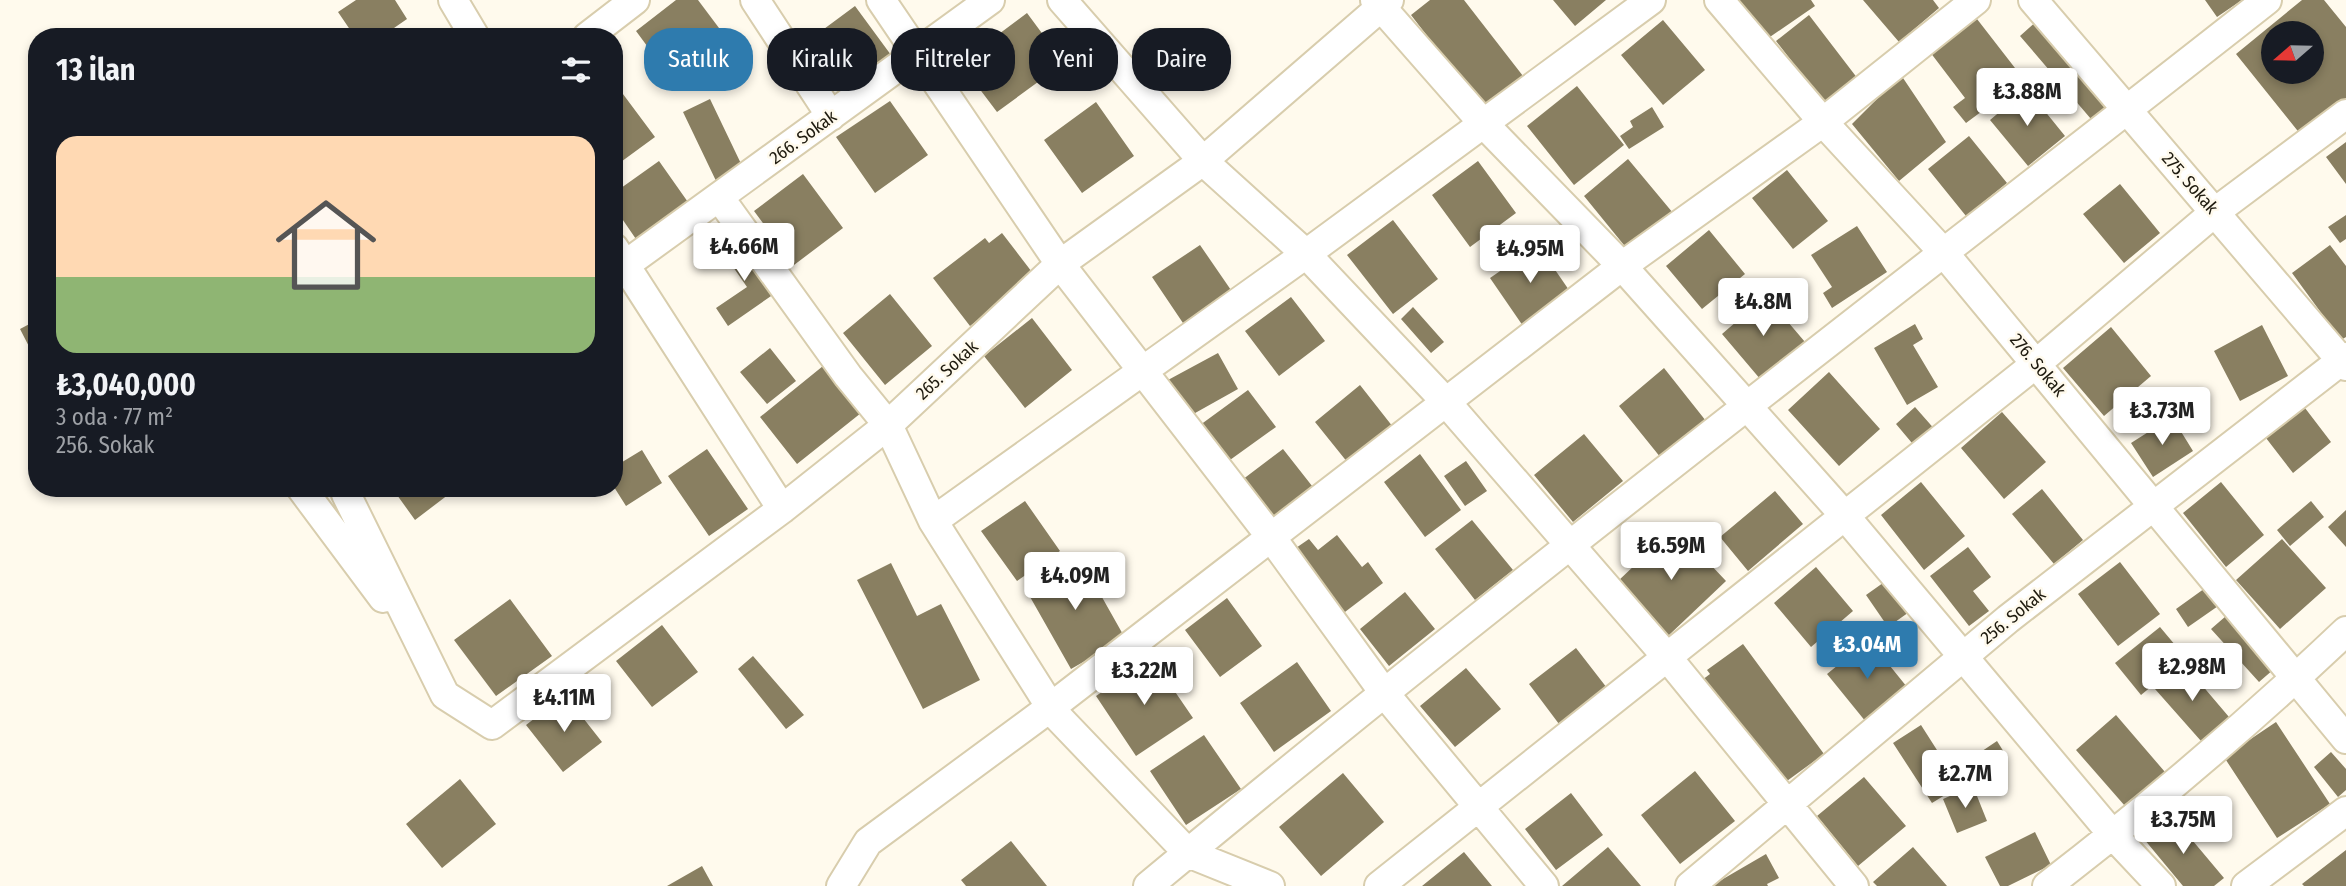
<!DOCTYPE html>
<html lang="tr">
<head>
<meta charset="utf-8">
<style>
	:root { --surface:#171b24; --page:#242831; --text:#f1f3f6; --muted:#9ea1a6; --accent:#2e7bae }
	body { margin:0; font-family:"Fira Sans Condensed",sans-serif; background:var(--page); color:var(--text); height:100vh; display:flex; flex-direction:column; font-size:26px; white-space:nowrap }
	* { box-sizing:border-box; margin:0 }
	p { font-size:23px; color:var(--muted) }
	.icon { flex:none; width:38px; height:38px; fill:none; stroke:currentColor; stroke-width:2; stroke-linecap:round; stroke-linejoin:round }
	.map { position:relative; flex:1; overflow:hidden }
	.details { position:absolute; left:28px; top:28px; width:595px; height:469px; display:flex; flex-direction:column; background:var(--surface); border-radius:28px; box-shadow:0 4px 10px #0003 }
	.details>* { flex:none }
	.banner { position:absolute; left:644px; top:28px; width:665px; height:63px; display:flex; gap:14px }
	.needle { width:46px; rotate:250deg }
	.tools { position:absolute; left:2261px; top:21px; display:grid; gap:14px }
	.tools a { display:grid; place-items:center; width:63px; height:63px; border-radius:50%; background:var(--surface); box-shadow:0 4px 10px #0003; font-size:35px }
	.price { position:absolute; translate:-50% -60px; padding:0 16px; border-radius:7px; background:#fff; color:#222; font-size:23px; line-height:46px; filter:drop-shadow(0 2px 4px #0008) }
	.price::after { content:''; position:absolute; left:50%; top:42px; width:21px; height:16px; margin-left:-10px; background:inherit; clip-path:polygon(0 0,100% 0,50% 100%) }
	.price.on { background:var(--accent); color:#fff }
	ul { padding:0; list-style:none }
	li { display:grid; align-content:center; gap:14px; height:371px; padding:0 28px }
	li span { display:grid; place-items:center; height:217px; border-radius:21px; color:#555 }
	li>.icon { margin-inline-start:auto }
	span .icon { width:126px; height:126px; fill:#fffc; stroke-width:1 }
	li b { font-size:30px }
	h2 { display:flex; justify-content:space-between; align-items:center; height:84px; padding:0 28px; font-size:30px }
	.pill { padding:0 24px; border-radius:28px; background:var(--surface); box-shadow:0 4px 10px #0003; font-size:24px; line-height:63px }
	.pill.on { background:var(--accent); color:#fff }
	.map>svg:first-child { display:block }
	.building { fill:#897f61; fill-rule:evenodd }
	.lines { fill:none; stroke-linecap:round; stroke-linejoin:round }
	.street-casing { stroke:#d8cdad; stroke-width:32 }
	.street { stroke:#fff; stroke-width:28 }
	.labels { text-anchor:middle; stroke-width:5; stroke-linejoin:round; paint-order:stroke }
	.street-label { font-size:18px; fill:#1e1a0e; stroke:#fffaed }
</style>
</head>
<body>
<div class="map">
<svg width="2346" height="886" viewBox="0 0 2346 886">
	<rect width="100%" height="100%" fill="#fffaed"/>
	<!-- building -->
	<path class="building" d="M356,0H395L407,19L381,37H355L338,12Z
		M676,0H698L722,32L667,73L636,31Z
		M1430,0H1464L1523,76L1483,108L1411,15Z
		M1553,0H1606L1575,26Z
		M1736,0H1811L1815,6L1764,41Z
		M1863,0H1933L1939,8L1899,42Z
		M2205,0H2242L2217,17Z
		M2302,0H2324L2346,27V98L2301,135L2236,54ZM2273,33H2312V72H2273Z
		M855,6L891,55L840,91L805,43Z
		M1027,13L1064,63L997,112L960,63Z
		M1809,15L1858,79L1825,104L1776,41Z
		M2040,18L2112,102L2091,119L2020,36Z
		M1977,19L2015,68L1984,91L1993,103L1966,123L1953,107L1965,98L1930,52Z
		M1663,20L1705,70L1663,105L1621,55Z
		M1901,75L1946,142L1899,181L1852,124Z
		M614,82L655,137L614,167Z
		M1577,86L1624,145L1574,185L1527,126Z
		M2027,89L2065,136L2028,166L1990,120Z
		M710,99L745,172L718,185L683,112Z
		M890,101L928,155L875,193L836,137Z
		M1096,102L1134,156L1082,193L1044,140Z
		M1652,107L1664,127L1629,149L1620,136L1633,127L1630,121Z
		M1969,136L2007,183L1966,216L1928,169Z
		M2346,142V184L2326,157Z
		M1628,159L1673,213L1628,250L1584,196Z
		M659,161L690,205L638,242L614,207V193Z
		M1478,161L1516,213L1470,247L1432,195Z
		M1787,170L1828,221L1793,249L1752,198Z
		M803,174L843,228L794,265L754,211Z
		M2120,184L2160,233L2124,263L2083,214Z
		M2346,215V239L2340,243L2328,227Z
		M1393,220L1438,279L1393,314L1347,255Z
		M1857,226L1887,272L1832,308L1823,293L1832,287L1811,255Z
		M1709,230L1745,274L1702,309L1666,266Z
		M1002,233L1035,276L970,326L933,278L985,238L989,243Z
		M742,235L774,294L728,326L716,308L747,287L722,251Z
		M1200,245L1233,293L1185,326L1152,277Z
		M1538,245L1571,293L1523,326L1490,278Z
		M2330,245L2346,266V337L2341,340L2292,273Z
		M890,294L932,346L885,385L843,333Z
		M1766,296L1805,342L1761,380L1722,334Z
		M1291,297L1325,341L1279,376L1245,331Z
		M1413,307L1444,342L1431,353L1401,319Z
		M1032,318L1072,370L1025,408L984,356Z
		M37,320V362L20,329Z
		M1915,324L1923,339L1913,345L1938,387L1907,405L1874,348Z
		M2262,325L2288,376L2240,401L2214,351Z
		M2111,327L2151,376L2104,416L2063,368Z
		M770,348L796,381L767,404L740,372Z
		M1218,353L1238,389L1188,417L1168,380Z
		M823,366L861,413L797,464L760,417Z
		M1664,368L1706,421L1661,458L1619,406Z
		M1829,372L1880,429L1839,466L1788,410Z
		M1360,385L1393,427L1348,463L1315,422Z
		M1248,390L1276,427L1223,465L1196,428Z
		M1915,407L1937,432L1917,449L1896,424Z
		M2305,408L2331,442L2293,473L2266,438Z
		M2002,412L2046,462L2004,499L1961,448Z
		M2172,417L2193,451L2153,477L2131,443Z
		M1584,434L1623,481L1573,522L1534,475Z
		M707,449L748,509L709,536L668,476Z
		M1283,449L1316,491L1271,526L1238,483Z
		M642,450L662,483L626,506L614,487V467Z
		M1420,454L1461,510L1425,537L1384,482Z
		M1466,461L1487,491L1465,506L1444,476Z
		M1921,482L1965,536L1924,570L1881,515Z
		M2221,482L2264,535L2226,567L2183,513Z
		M392,488H457L415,520Z
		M2042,489L2083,540L2054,564L2012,514Z
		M1775,491L1803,524L1748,571L1720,537Z
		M1025,501L1060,551L1017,581L981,531Z
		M2311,501L2324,517L2290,546L2277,530Z
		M2346,510V547L2328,527Z
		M1472,520L1513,570L1475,600L1435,549Z
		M1675,527L1726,581L1668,636L1617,582Z
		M1337,535L1362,567L1368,562L1383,583L1341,615L1293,550L1309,539L1318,550Z
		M2282,539L2326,588L2280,629L2236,580Z
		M1968,547L1991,577L1973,591L1989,611L1969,626L1930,576Z
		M1082,556L1096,581L1094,583L1125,638L1071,669L1025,588Z
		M2120,562L2160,614L2118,646L2078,594Z
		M891,563L917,616L941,604L980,680L923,709L857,580Z
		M1816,567L1853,611L1811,647L1774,603Z
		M1890,578L1912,610L1888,627L1866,595Z
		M2208,586L2221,604L2188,627L2176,609Z
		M1405,592L1435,629L1389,666L1360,629Z
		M1227,598L1262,646L1220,677L1185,630Z
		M510,599L552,656L496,696L454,640Z
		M2226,616L2274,669L2259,682L2211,629Z
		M662,625L698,672L652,707L616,661Z
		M2160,627L2186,658L2141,695L2115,663Z
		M1869,640L1907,687L1866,722L1827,674Z
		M1743,644L1824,754L1780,786L1702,680L1710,674L1707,670Z
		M1576,648L1607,688L1559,724L1529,684Z
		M753,656L804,715L786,729L738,669Z
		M1152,658L1193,718L1136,756L1096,696Z
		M1297,662L1331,711L1274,752L1240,703Z
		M2184,664L2229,717L2201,741L2155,689Z
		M1466,668L1501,709L1455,747L1420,706Z
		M565,695L602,742L563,772L526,725Z
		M2116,715L2165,772L2125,806L2076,750Z
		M2276,722L2330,804L2277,838L2224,757Z
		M1921,725L1951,772L1997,741L2007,757L1932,803L1893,743Z
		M1204,735L1241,789L1186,825L1150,771Z
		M2331,752L2346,769V790L2338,797L2314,767Z
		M1695,771L1735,821L1680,864L1641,815Z
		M1343,773L1384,822L1321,876L1279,827Z
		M1864,777L1906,826L1858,866L1817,816Z
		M460,779L496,824L442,868L406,824Z
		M1973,786L1987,821L1957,833L1943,799Z
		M1571,793L1603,835L1556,870L1525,829Z
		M2172,816L2224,878L2214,886H2183L2144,839Z
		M2035,832L2051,865L2008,886H2000L1985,857Z
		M1011,841L1047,886H966L961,880Z
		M1608,847L1641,886H1562Z
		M1913,847L1947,886H1877L1873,882Z
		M2346,850V886H2304L2302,884Z
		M1464,852L1492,886H1422Z
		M1766,854L1779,878L1767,884L1768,886H1711Z
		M702,866L713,886H667Z"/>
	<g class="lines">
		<defs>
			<path id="street" d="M453,0L475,37
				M755,0L831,116
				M881,0L1060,264L1271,537L1385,694L1544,886
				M1062,0L1203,161L1306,254L1446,402L1667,657L1854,886
				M1375,0L1483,123L1622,266L1845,516L2113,835L2161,886
				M1719,0L1823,122L1944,253L2346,739
				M2033,0L2346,366
				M587,37L635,0
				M719,197L848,376L888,425L933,521L1055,714L1188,853L1270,886
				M614,248L782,509
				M614,273L990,0
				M301,488L383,598
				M349,488L346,494L445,695L492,725L782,509L888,425L1060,264L1203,161L1389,0
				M933,521L1306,254L1651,0
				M841,886L868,842L1051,707L1622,266L1823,122L1976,0
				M1148,886C1514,582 1893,294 2267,0
				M1379,886L2037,363L2215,212L2346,114
				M1690,886L2008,619L2346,357
				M2047,886C2151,806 2251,721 2346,631
				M2246,886L2346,811"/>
		</defs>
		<!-- street casing -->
		<use href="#street" class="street-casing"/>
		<!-- street -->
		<use href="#street" class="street"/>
	</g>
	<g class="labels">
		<!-- street labels -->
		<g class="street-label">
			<text transform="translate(803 137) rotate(-36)" y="6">266. Sokak</text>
			<text transform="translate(2190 183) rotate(49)" y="6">275. Sokak</text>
			<text transform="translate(2038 365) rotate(50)" y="6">276. Sokak</text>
			<text transform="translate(947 370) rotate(-43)" y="6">265. Sokak</text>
			<text transform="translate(2013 616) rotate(-39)" y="6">256. Sokak</text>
		</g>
	</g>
</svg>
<div class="tools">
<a><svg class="needle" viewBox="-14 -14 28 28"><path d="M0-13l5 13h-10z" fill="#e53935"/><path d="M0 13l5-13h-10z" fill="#9ea1a6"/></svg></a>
</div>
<b class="price" style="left:2027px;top:128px">₺3.88M</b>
<b class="price" style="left:744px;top:283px">₺4.66M</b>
<b class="price" style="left:1530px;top:285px">₺4.95M</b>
<b class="price" style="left:1763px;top:338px">₺4.8M</b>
<b class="price" style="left:2162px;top:447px">₺3.73M</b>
<b class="price" style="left:1671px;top:582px">₺6.59M</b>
<b class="price" style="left:1075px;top:612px">₺4.09M</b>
<b class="price on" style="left:1867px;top:681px">₺3.04M</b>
<b class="price" style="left:2192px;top:703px">₺2.98M</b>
<b class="price" style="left:1144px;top:707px">₺3.22M</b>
<b class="price" style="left:564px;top:734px">₺4.11M</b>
<b class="price" style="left:1965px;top:810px">₺2.7M</b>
<b class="price" style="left:2183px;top:856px">₺3.75M</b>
<div class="banner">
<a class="pill on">Satılık</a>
<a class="pill">Kiralık</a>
<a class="pill">Filtreler</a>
<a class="pill">Yeni</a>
<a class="pill">Daire</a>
</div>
<section class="details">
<h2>13 ilan<svg class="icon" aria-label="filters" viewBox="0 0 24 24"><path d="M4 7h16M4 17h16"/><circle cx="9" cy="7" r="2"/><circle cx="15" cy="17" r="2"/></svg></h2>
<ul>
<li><span style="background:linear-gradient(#ffd9b3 65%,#8fb573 0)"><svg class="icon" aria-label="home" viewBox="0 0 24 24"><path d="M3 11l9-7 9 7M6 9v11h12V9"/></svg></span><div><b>₺3,040,000</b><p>3 oda · 77 m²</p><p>256. Sokak</p></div></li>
</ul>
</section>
</div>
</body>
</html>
